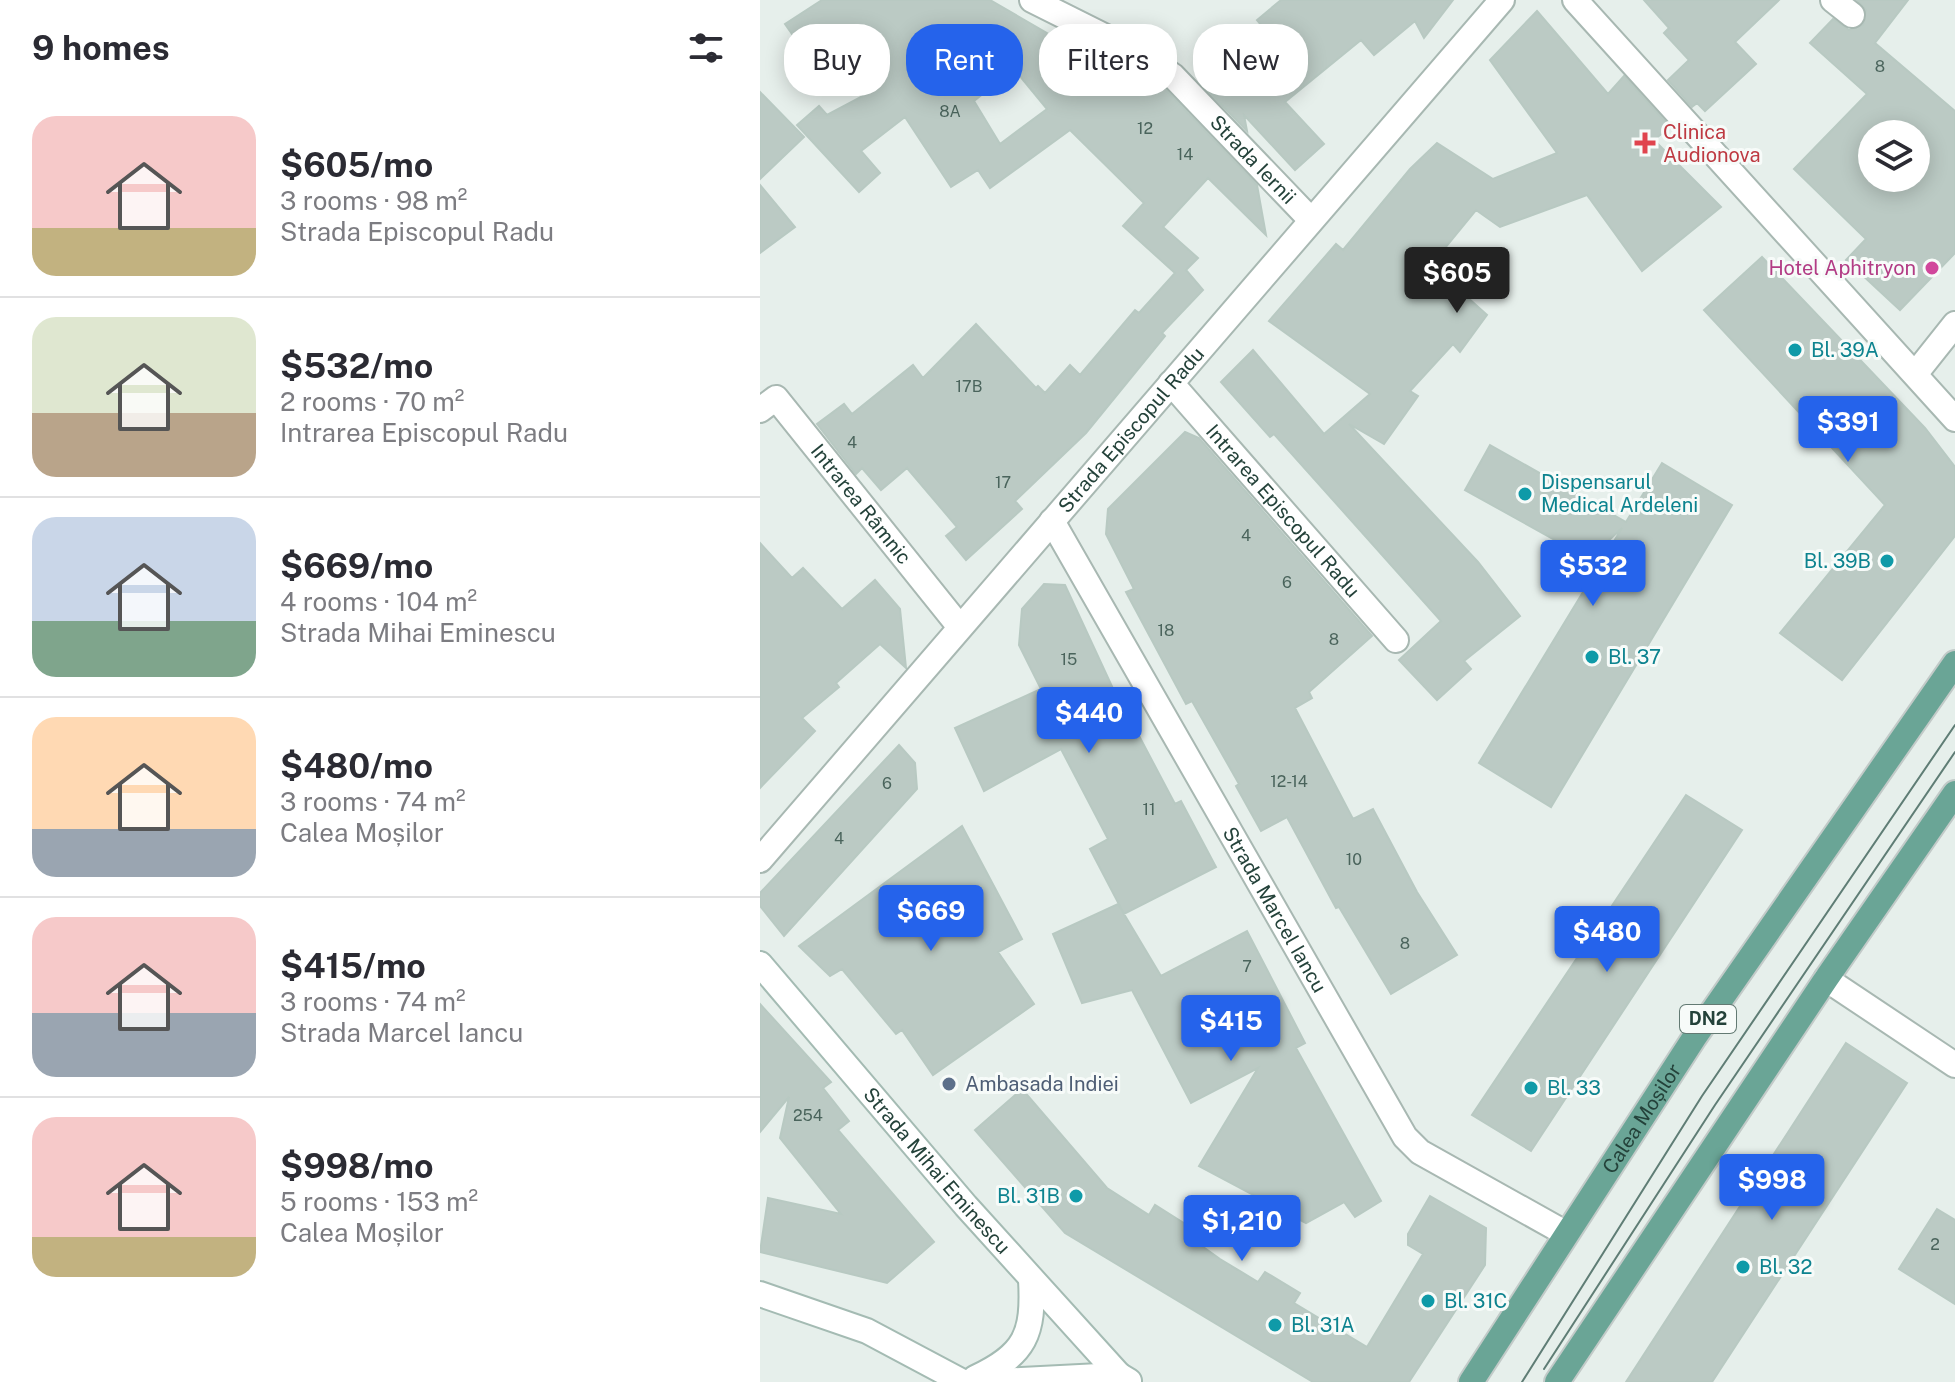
<!DOCTYPE html>
<html lang="en">
<head>
<meta charset="utf-8">
<style>
	:root { --surface:#fff; --page:#f2f2f3; --text:#2b2b33; --muted:#7c7c81; --line:#e1e1e2; --accent:#2563eb }
	body { margin:0; font-family:"Public Sans",sans-serif; background:var(--page); color:var(--text); height:100vh; display:flex; flex-direction:column; font-size:30px; white-space:nowrap }
	* { box-sizing:border-box; margin:0 }
	p { font-size:26px; color:var(--muted) }
	.icon { flex:none; width:44px; height:44px; fill:none; stroke:currentColor; stroke-width:2; stroke-linecap:round; stroke-linejoin:round }
	.map { position:relative; flex:1; overflow:hidden }
	.panel { display:flex; flex-direction:column; background:var(--surface); width:760px }
	.panel>* { flex:none }
	.guide { position:absolute; left:24px; top:24px; width:760px; height:72px; display:flex; gap:16px }
	.buttons { position:absolute; left:1098px; top:120px; display:grid; gap:16px }
	.buttons a { display:grid; place-items:center; width:72px; height:72px; border-radius:50%; background:var(--surface); box-shadow:0 4px 20px #0003; font-size:40px }
	.price { position:absolute; translate:-50% -68px; padding:0 18px; border-radius:8px; background:var(--accent); color:#fff; font-size:26px; line-height:52px; filter:drop-shadow(0 2px 4px #0008) }
	.price::after { content:''; position:absolute; left:50%; top:48px; width:24px; height:18px; margin-left:-12px; background:inherit; clip-path:polygon(0 0,100% 0,50% 100%) }
	.price.selected { background:#222; color:#fff }
	ul { padding:0; list-style:none }
	li { display:flex; align-items:center; gap:24px; height:200px; padding:0 32px }
	li+li { border-top:2px solid var(--line) }
	li span { display:grid; place-items:center; flex:none; width:224px; height:160px; border-radius:24px; color:#555 }
	li>.icon { margin-inline-start:auto }
	span .icon { width:96px; height:96px; fill:#fffc; stroke-width:1 }
	li b { font-size:34px }
	h2 { display:flex; justify-content:space-between; align-items:center; height:96px; padding:0 32px; font-size:34px }
	.chip { padding:0 28px; border-radius:32px; background:var(--surface); box-shadow:0 4px 20px #0003; font-size:28px; line-height:72px }
	.chip.selected { background:var(--accent); color:#fff }
	main { display:flex; flex:1; min-height:0 }
	.map>svg:first-child { display:block }
	.building { fill:#bbcac4; stroke:#b8c9c2; stroke-width:2; fill-rule:evenodd }
	.lines { fill:none; stroke-linecap:round; stroke-linejoin:round }
	.street-casing { stroke:#a8b8b2; stroke-width:28 }
	.secondary-casing { stroke:#a4bbb3; stroke-width:28 }
	.primary-casing { stroke:#c2cac8; stroke-width:28 }
	.street { stroke:#fff; stroke-width:24 }
	.secondary { stroke:#fff; stroke-width:24 }
	.primary { stroke:#6aa596; stroke-width:24 }
	.tram { stroke:#5f7d75; stroke-width:2 }
	.health-dot { fill:#e0444e; stroke:#f7fbf9; stroke-width:3 }
	.hotel-dot { fill:#d1479c; stroke:#f7fbf9; stroke-width:3 }
	.culture-dot { fill:#0f9aa8; stroke:#f7fbf9; stroke-width:3 }
	.service-dot { fill:#5c6f8a; stroke:#f7fbf9; stroke-width:3 }
	.labels { text-anchor:middle; stroke-width:6; stroke-linejoin:round; paint-order:stroke }
	.number-label { font-size:16px; fill:#4a645c }
	.shield { fill:#f7fbf9; stroke:#637a73; stroke-width:2 }
	.shield-label { font-size:18px; font-weight:bold; fill:#24423a }
	.health-label { font-size:20px; fill:#be3a42; stroke:#f7fbf9; text-anchor:start }
	.street-label { font-size:20px; fill:#24423a; stroke:#f7fbf9 }
	.hotel-label { font-size:20px; fill:#b23c85; stroke:#f7fbf9; text-anchor:end }
	.culture-label { font-size:20px; fill:#0d838f; stroke:#f7fbf9; text-anchor:start }
	.service-label { font-size:20px; fill:#4e5e75; stroke:#f7fbf9; text-anchor:start }
</style>
</head>
<body>
<main>
<section class="panel">
<h2>9 homes<svg class="icon" aria-label="filters" viewBox="0 0 24 24"><path d="M4 7h16M4 17h16"/><circle cx="9" cy="7" r="2"/><circle cx="15" cy="17" r="2"/></svg></h2>
<ul>
<li><span style="background:linear-gradient(#f6c9c9 70%,#c2b280 0)"><svg class="icon" aria-label="home" viewBox="0 0 24 24"><path d="M3 11l9-7 9 7M6 9v11h12V9"/></svg></span><div><b>$605/mo</b><p>3 rooms · 98 m²</p><p>Strada Episcopul Radu</p></div></li>
<li><span style="background:linear-gradient(#dfe7d0 60%,#b9a48a 0)"><svg class="icon" aria-label="home" viewBox="0 0 24 24"><path d="M3 11l9-7 9 7M6 9v11h12V9"/></svg></span><div><b>$532/mo</b><p>2 rooms · 70 m²</p><p>Intrarea Episcopul Radu</p></div></li>
<li><span style="background:linear-gradient(#c9d6e8 65%,#7fa58c 0)"><svg class="icon" aria-label="home" viewBox="0 0 24 24"><path d="M3 11l9-7 9 7M6 9v11h12V9"/></svg></span><div><b>$669/mo</b><p>4 rooms · 104 m²</p><p>Strada Mihai Eminescu</p></div></li>
<li><span style="background:linear-gradient(#ffd9b3 70%,#9aa5b1 0)"><svg class="icon" aria-label="home" viewBox="0 0 24 24"><path d="M3 11l9-7 9 7M6 9v11h12V9"/></svg></span><div><b>$480/mo</b><p>3 rooms · 74 m²</p><p>Calea Moșilor</p></div></li>
<li><span style="background:linear-gradient(#f6c9c9 60%,#9aa5b1 0)"><svg class="icon" aria-label="home" viewBox="0 0 24 24"><path d="M3 11l9-7 9 7M6 9v11h12V9"/></svg></span><div><b>$415/mo</b><p>3 rooms · 74 m²</p><p>Strada Marcel Iancu</p></div></li>
<li><span style="background:linear-gradient(#f6c9c9 75%,#c2b280 0)"><svg class="icon" aria-label="home" viewBox="0 0 24 24"><path d="M3 11l9-7 9 7M6 9v11h12V9"/></svg></span><div><b>$998/mo</b><p>5 rooms · 153 m²</p><p>Calea Moșilor</p></div></li>
</ul>
</section>
<div class="map">
<svg width="1195" height="1382" viewBox="0 0 1195 1382">
	<rect width="100%" height="100%" fill="#e6efeb"/>
	<!-- building -->
	<path class="building" d="M62,0H230L344,66L355,58L403,87L497,185L506,235L448,178L403,227L438,258L426,270L443,290L402,333L405,336L326,433L255,501L262,509L206,560L186,536L197,527L147,468L121,490L102,468L96,474L57,424L84,404L92,414L153,365L163,378L216,324L276,388L278,386L285,393L310,365L320,375L375,310L379,313L415,273L363,226L384,203L310,130L230,188L218,170L191,187L145,117L101,151L120,173L99,192L37,125L59,106L67,115L118,88L91,41L53,64L25,24ZM254,69L287,109L240,144L214,101Z
		M521,0H693L664,38L655,21L614,55L601,40L525,102L564,144L535,170L484,115L487,131L446,89L508,33L497,20Z
		M884,0H1019L975,42L996,64L945,111L937,103L932,107L908,80L929,60L904,33L909,28Z
		M1097,0H1148L1115,43L1195,111V253L1140,310L1086,260L1106,239L1034,169L1107,94L1050,43L1073,19L1089,30L1103,25L1106,10ZM1112,134H1156V178H1112Z
		M777,11L848,94L864,76L910,127L894,140L961,207L882,271L827,195L740,227L716,210L676,259L713,288L707,297L727,315L700,352L693,344L650,391L658,396L624,444L589,424L718,562L760,616L704,661L711,669L677,700L639,660L681,621L514,434L510,437L461,382L493,350L564,434L610,394L509,321L576,244L583,250L650,169L677,143L733,179L797,153L730,60Z
		M0,92L44,137L0,179Z
		M0,185L35,227L0,253Z
		M1002,257L1165,428L1195,467V536L1082,680L1020,633L1125,505L944,310Z
		M425,432L439,438L612,636L549,692L552,698L535,708L593,819L613,809L657,892L697,955L631,994L579,907L576,908L527,817L501,831L476,786L479,784L432,701L426,704L366,592L374,589L346,534L348,509Z
		M730,445L866,522L902,463L972,505L791,807L719,763L862,528L829,559L705,490Z
		M0,543L32,578L43,568L82,609L115,580L140,609L146,668L120,644L76,683L79,687L42,718L55,731L0,788Z
		M284,584L305,585L374,734L377,732L415,804L421,801L456,867L364,914L330,849L348,839L301,749L224,791L195,728L281,689L259,645L262,609Z
		M139,745L155,763L157,789L24,936L0,906V893Z
		M926,795L982,830L771,1151L712,1115Z
		M202,826L262,939L238,952L274,1004L173,1075L142,1030L136,1034L82,969L70,976L39,946Z
		M358,904L401,976L487,931L545,1043L536,1048L621,1201L595,1217L584,1202L546,1223L439,1166L498,1068L431,1103L372,990L322,1003L293,934Z
		M0,1004L71,1082L63,1088L89,1121L78,1130L174,1242L127,1283L0,1252L8,1198L81,1214L20,1138L29,1097L0,1132Z
		M1086,1043L1147,1083L952,1382H866Z
		M262,1089L347,1188L389,1215L395,1205L430,1227L425,1234L460,1259L498,1282L505,1272L540,1293L534,1303L607,1347L663,1254L648,1245V1234L670,1196L726,1228L725,1265L649,1382H553L305,1233L215,1130Z
		M1177,1209L1195,1220V1304L1139,1269Z"/>
	<g class="lines">
		<defs>
			<g id="street">
				<path id="s1" d="M272,0L384,56L413,76L551,220"/>
				<path d="M815,0L1195,419"/>
				<path d="M1073,0L1092,15"/>
				<path d="M1156,373L1195,324"/>
				<path id="s2" d="M411,383L636,640"/>
				<path id="s3" d="M0,410L16,398L199,626"/>
				<path id="s4" d="M292,521L645,1137L660,1152L805,1233"/>
				<path id="s5" d="M0,860L742,0"/>
				<path d="M1066,979L1195,1065"/>
			</g>
			<g id="secondary">
				<path id="s6" d="M0,964L206,1206L359,1375"/>
				<path d="M0,1294L107,1331L203,1382"/>
				<path d="M215,1378C266,1354 274,1334 271,1279"/>
				<path d="M220,1382L359,1375L369,1381"/>
			</g>
			<g id="primary">
				<path id="s7" d="M711,1382L934,1038L1195,663"/>
				<path d="M797,1382L1066,979L1195,793"/>
			</g>
		</defs>
		<!-- street casing -->
		<use href="#street" class="street-casing"/>
		<!-- secondary casing -->
		<use href="#secondary" class="secondary-casing"/>
		<!-- primary casing -->
		<use href="#primary" class="primary-casing"/>
		<!-- street -->
		<use href="#street" class="street"/>
		<!-- secondary -->
		<use href="#secondary" class="secondary"/>
		<!-- primary -->
		<use href="#primary" class="primary"/>
		<!-- tram -->
		<path class="tram" d="M784,1369L955,1105L1195,752
			M762,1382L942,1096L1195,725"/>
	</g>
	<!-- markers -->
	<path class="health-dot" d="M881 131h8v8h8v8h-8v8h-8v-8h-8v-8h8z"/>
	<circle class="hotel-dot" cx="1172" cy="268" r="8"/>
	<g class="culture-dot">
		<circle cx="1035" cy="350" r="8"/>
		<circle cx="765" cy="494" r="8"/>
		<circle cx="1127" cy="561" r="8"/>
		<circle cx="832" cy="657" r="8"/>
		<circle cx="771" cy="1088" r="8"/>
		<circle cx="316" cy="1196" r="8"/>
		<circle cx="983" cy="1267" r="8"/>
		<circle cx="668" cy="1301" r="8"/>
		<circle cx="515" cy="1325" r="8"/>
	</g>
	<circle class="service-dot" cx="189" cy="1084" r="8"/>
	<g class="labels">
		<!-- number labels -->
		<g class="number-label">
			<text x="1120" y="72">8</text>
			<text x="190" y="117">8A</text>
			<text x="385" y="134">12</text>
			<text x="425" y="160">14</text>
			<text x="209" y="392">17B</text>
			<text x="92" y="448">4</text>
			<text x="243" y="488">17</text>
			<text x="486" y="541">4</text>
			<text x="527" y="588">6</text>
			<text x="406" y="636">18</text>
			<text x="574" y="645">8</text>
			<text x="309" y="665">15</text>
			<text x="529" y="787">12-14</text>
			<text x="127" y="789">6</text>
			<text x="389" y="815">11</text>
			<text x="79" y="844">4</text>
			<text x="594" y="865">10</text>
			<text x="645" y="949">8</text>
			<text x="487" y="972">7</text>
			<text x="48" y="1121">254</text>
			<text x="1175" y="1250">2</text>
		</g>
		<!-- shield labels -->
		<rect class="shield" x="920" y="1005" width="56" height="28" rx="6"/>
		<g class="shield-label">
			<text x="948" y="1025">DN2</text>
		</g>
		<!-- health labels -->
		<g class="health-label">
			<text x="903" y="139">Clinica<tspan x="903" dy="23">Audionova</tspan></text>
		</g>
		<!-- street labels -->
		<g class="street-label">
			<text dy="7" stroke="none"><textPath href="#s1" startOffset="276">Strada Iernii</textPath></text>
			<text dy="7" stroke="none"><textPath href="#s5" startOffset="568">Strada Episcopul Radu</textPath></text>
			<text dy="7" stroke="none"><textPath href="#s3" startOffset="156">Intrarea Râmnic</textPath></text>
			<text dy="7" stroke="none"><textPath href="#s2" startOffset="170">Intrarea Episcopul Radu</textPath></text>
			<text dy="7" stroke="none"><textPath href="#s4" startOffset="448">Strada Marcel Iancu</textPath></text>
			<text dy="7" stroke="none"><textPath href="#s7" startOffset="314">Calea Moșilor</textPath></text>
			<text dy="7" stroke="none"><textPath href="#s6" startOffset="272">Strada Mihai Eminescu</textPath></text>
		</g>
		<!-- hotel labels -->
		<g class="hotel-label">
			<text x="1156" y="275">Hotel Aphitryon</text>
		</g>
		<!-- culture labels -->
		<g class="culture-label">
			<text x="1051" y="357">Bl. 39A</text>
			<text x="781" y="489">Dispensarul<tspan x="781" dy="23">Medical Ardeleni</tspan></text>
			<text x="1111" y="568" text-anchor="end">Bl. 39B</text>
			<text x="848" y="664">Bl. 37</text>
			<text x="787" y="1095">Bl. 33</text>
			<text x="300" y="1203" text-anchor="end">Bl. 31B</text>
			<text x="999" y="1274">Bl. 32</text>
			<text x="684" y="1308">Bl. 31C</text>
			<text x="531" y="1332">Bl. 31A</text>
		</g>
		<!-- service labels -->
		<g class="service-label">
			<text x="205" y="1091">Ambasada Indiei</text>
		</g>
	</g>
</svg>
<div class="buttons">
<a><svg class="icon" aria-label="layers" viewBox="0 0 24 24"><path d="M12 4l9 5-9 5-9-5zM3 14l9 5 9-5"/></svg></a>
</div>
<b class="price selected" style="left:697px;top:315px">$605</b>
<b class="price" style="left:1088px;top:464px">$391</b>
<b class="price" style="left:833px;top:608px">$532</b>
<b class="price" style="left:329px;top:755px">$440</b>
<b class="price" style="left:171px;top:953px">$669</b>
<b class="price" style="left:847px;top:974px">$480</b>
<b class="price" style="left:471px;top:1063px">$415</b>
<b class="price" style="left:1012px;top:1222px">$998</b>
<b class="price" style="left:482px;top:1263px">$1,210</b>
<div class="guide">
<a class="chip">Buy</a>
<a class="chip selected">Rent</a>
<a class="chip">Filters</a>
<a class="chip">New</a>
</div>
</div>
</main>
</body>
</html>
